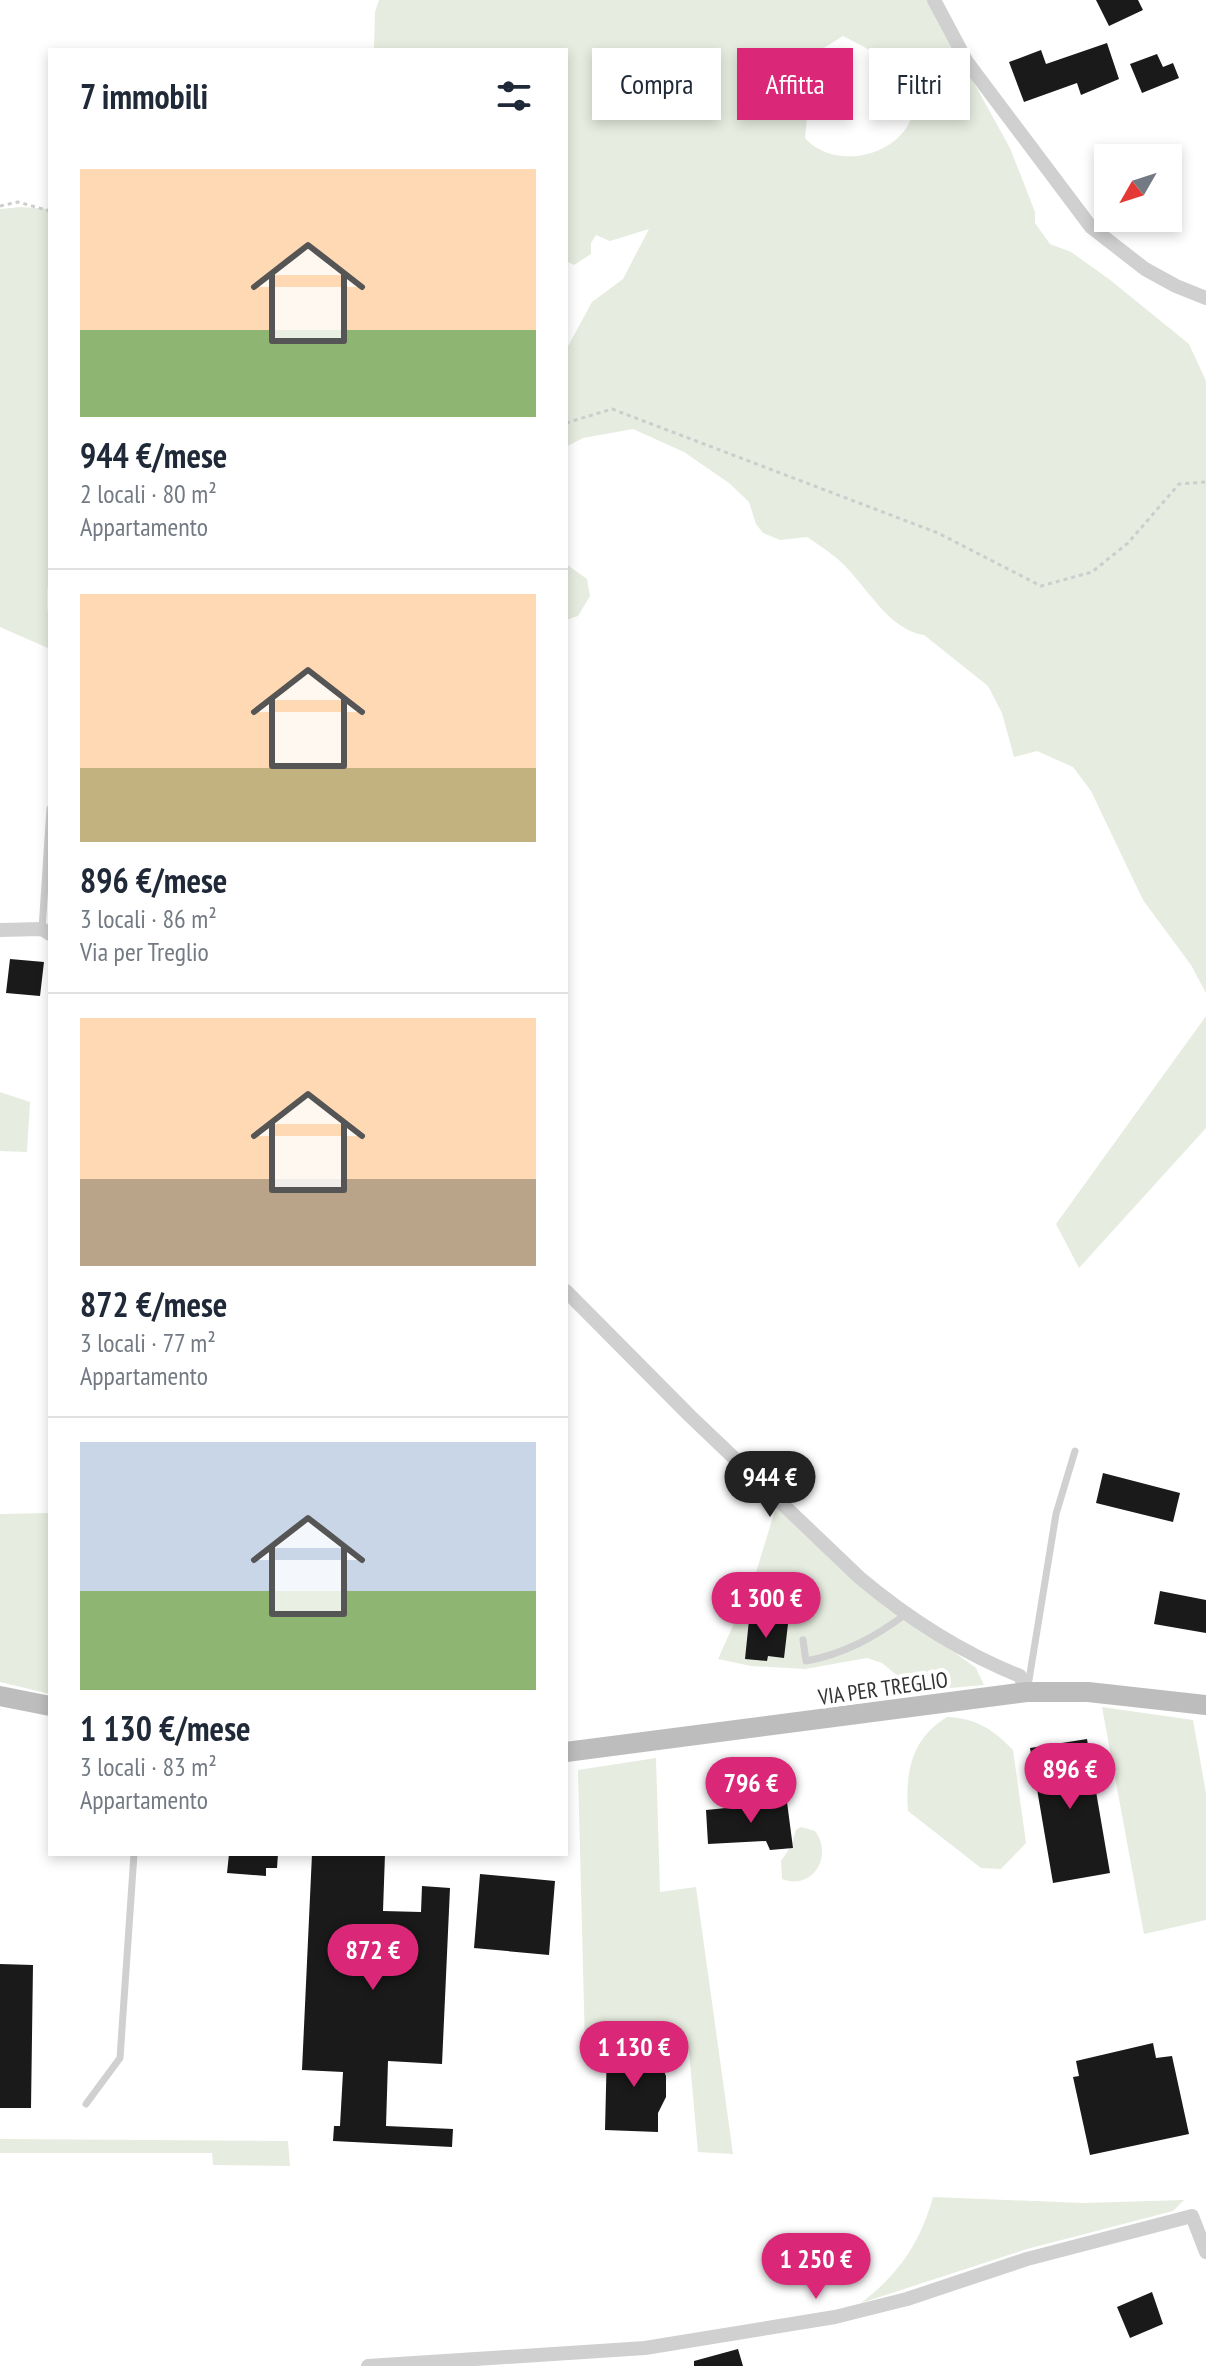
<!DOCTYPE html>
<html lang="it">
<head>
<meta charset="utf-8">
<style>
	:root { --surface:#fff; --page:#f2f2f3; --text:#1f2937; --muted:#747a83; --line:#e0e1e3; --accent:#db2777 }
	body { margin:0; font-family:"PT Sans Narrow",sans-serif; background:var(--page); color:var(--text); height:100vh; display:flex; flex-direction:column; font-size:30px; white-space:nowrap }
	* { box-sizing:border-box; margin:0 }
	p { font-size:26px; color:var(--muted) }
	.icon { flex:none; width:44px; height:44px; fill:none; stroke:currentColor; stroke-width:2; stroke-linecap:round; stroke-linejoin:round }
	.map { position:relative; flex:1; overflow:hidden }
	.sheet { position:absolute; left:48px; top:48px; width:520px; height:1808px; display:flex; flex-direction:column; background:var(--surface); border-radius:0px; box-shadow:0 4px 12px #0003 }
	.sheet>* { flex:none }
	.top-card { position:absolute; left:592px; top:48px; width:494px; height:72px; display:flex; gap:16px }
	.needle { width:52px; rotate:231deg }
	.buttons { position:absolute; left:1094px; top:144px; display:grid; gap:16px }
	.buttons a { display:grid; place-items:center; width:88px; height:88px; border-radius:0px; background:var(--surface); box-shadow:0 4px 12px #0003; font-size:40px }
	.price { position:absolute; translate:-50% -68px; padding:0 18px; border-radius:28px; background:var(--accent); color:#fff; font-size:26px; line-height:52px; filter:drop-shadow(0 2px 4px #0008) }
	.price::after { content:''; position:absolute; left:50%; top:48px; width:24px; height:18px; margin-left:-12px; background:inherit; clip-path:polygon(0 0,100% 0,50% 100%) }
	.price.current { background:#222; color:#fff }
	ul { padding:0; list-style:none }
	li { display:grid; align-content:center; gap:16px; height:424px; padding:0 32px }
	li+li { border-top:2px solid var(--line) }
	li span { display:grid; place-items:center; height:248px; border-radius:0px; color:#555 }
	li>.icon { margin-inline-start:auto }
	span .icon { width:144px; height:144px; fill:#fffc; stroke-width:1 }
	li b { font-size:34px }
	h2 { display:flex; justify-content:space-between; align-items:center; height:96px; padding:0 32px; font-size:34px }
	.chip { padding:0 28px; border-radius:0px; background:var(--surface); box-shadow:0 4px 12px #0003; font-size:28px; line-height:72px }
	.chip.current { background:var(--accent); color:#fff }
	.map>svg:first-child { display:block }
	.green { fill:#e6ecdf; fill-rule:evenodd }
	.building { fill:#1a1a1a }
	.lines { fill:none; stroke-linecap:round; stroke-linejoin:round }
	.path { stroke:#cdcdcd; stroke-width:3; stroke-dasharray:4 4; stroke-linecap:butt }
	.service { stroke:#d0d0d0; stroke-width:7 }
	.minor { stroke:#d0d0d0; stroke-width:14 }
	.secondary { stroke:#bdbdbd; stroke-width:20 }
	.labels { text-anchor:middle; stroke-width:8; stroke-linejoin:round; paint-order:stroke }
	.street-label { font-size:22px; fill:#333; stroke:#fff }
</style>
</head>
<body>
<div class="map">
<svg width="1206" height="2366" viewBox="0 0 1206 2366">
	<rect width="100%" height="100%" fill="#fff"/>
	<!-- green -->
	<path class="green" d="M379,0H928L1010,148L1035,212V223L1050,244L1071,252L1109,279L1189,344L1206,381V993L1191,965L1143,900L1091,791L1073,767L1037,751L1014,757L1002,713L988,686L924,635C889,630 867,587 843,564C833,554 819,545 807,537L780,540L763,533L756,524L749,502L729,483L684,452L633,429L583,438L566,447V350L592,302L623,279L649,229L610,241L596,235L591,243V254L574,265L566,261V50H374L375,12ZM843,36L881,56L894,92L907,107L911,119C895,158 833,170 805,138L807,117L798,81L816,53Z
		M21,207L50,209V577C44,590 50,631 50,649L0,627V209Z
		M566,564L587,579L590,596L578,616L566,620Z
		M1206,1016V1128L1079,1268L1056,1224Z
		M0,1092L30,1102L27,1152L0,1151Z
		M776,1507C836,1569 906,1617 976,1668L984,1685L916,1691L882,1663L867,1658L805,1669L751,1666L718,1659L754,1579Z
		M50,1513V1694L0,1682V1514Z
		M1102,1707L1193,1720L1206,1793V1920L1144,1934Z
		M947,1717C976,1718 994,1730 1013,1750L1026,1843L1001,1869L981,1868L908,1811C905,1772 912,1738 947,1717Z
		M656,1758L660,1892L696,1887L733,2154L698,2152L688,2040L598,2033L585,2046L578,1770Z
		M801,1827L815,1831C834,1856 812,1891 782,1879L781,1861L791,1846L796,1830Z
		M0,2139L288,2141L290,2166L213,2165L212,2153H0Z
		M933,2197L1083,2203L1184,2200L1173,2211L1027,2249L861,2303C899,2274 920,2243 933,2197Z"/>
	<!-- building -->
	<path class="building" d="M1096,0H1138L1143,10L1109,26Z
		M1107,43L1119,79L1081,95L1077,83L1024,102L1009,62L1041,50L1046,64Z
		M1157,54L1163,67L1173,63L1179,78L1142,93L1130,64Z
		M10,959L44,962L40,996L6,993Z
		M1103,1473L1180,1493L1173,1522L1096,1503Z
		M1160,1591L1206,1600V1633L1154,1624Z
		M749,1620L788,1624L784,1658L768,1656L767,1661L745,1659Z
		M1087,1739L1110,1873L1053,1883L1030,1748Z
		M787,1802L793,1848L770,1850L766,1841L708,1844L706,1810Z
		M229,1854H278L277,1868H266V1876L227,1873Z
		M312,1854H385L383,1911L421,1912L422,1886L450,1888L442,2064L388,2061L386,2126L453,2129L452,2147L333,2141L334,2126H340L343,2072L302,2070Z
		M480,1874L555,1881L549,1955L474,1948Z
		M0,1964L33,1965L31,2108H0Z
		M1153,2043L1156,2058L1172,2056L1189,2134L1090,2155L1073,2077L1079,2076L1076,2061Z
		M607,2047L660,2049V2062L666,2076V2097L658,2113V2132L605,2130Z
		M1152,2292L1163,2324L1130,2338L1117,2307Z
		M738,2349L743,2366H694V2361Z"/>
	<g class="lines">
		<!-- path -->
		<path class="path" d="M0,206L18,202L50,211
			M566,423L612,409L938,533L1041,586L1092,572L1128,543L1179,484L1206,482"/>
		<!-- service -->
		<path class="service" d="M42,929L50,809
			M803,1640L806,1661C844,1654 875,1637 906,1614
			M1028,1686L1056,1514L1075,1451
			M86,2104L120,2058L134,1854"/>
		<!-- minor -->
		<path class="minor" d="M934,0L967,62L1091,227L1145,269L1176,286L1206,298
			M0,930L42,929L50,934
			M566,1291L690,1416L860,1578C909,1619 960,1652 1020,1676L1027,1692
			M368,2366L645,2348L835,2317L907,2299L1027,2259L1192,2216L1206,2252"/>
		<!-- secondary -->
		<path class="secondary" d="M0,1696L50,1706
			M566,1752L1027,1692H1088L1206,1705"/>
	</g>
	<g class="labels">
		<!-- street labels -->
		<g class="street-label">
			<text transform="translate(883 1688) rotate(-8)" y="8">VIA PER TREGLIO</text>
		</g>
	</g>
</svg>
<div class="buttons">
<a><svg class="needle" viewBox="-14 -14 28 28"><path d="M0-13l5 13h-10z" fill="#e53935"/><path d="M0 13l5-13h-10z" fill="#747a83"/></svg></a>
</div>
<b class="price current" style="left:770px;top:1519px">944 €</b>
<b class="price" style="left:766px;top:1640px">1 300 €</b>
<b class="price" style="left:1070px;top:1811px">896 €</b>
<b class="price" style="left:751px;top:1825px">796 €</b>
<b class="price" style="left:373px;top:1992px">872 €</b>
<b class="price" style="left:634px;top:2089px">1 130 €</b>
<b class="price" style="left:816px;top:2301px">1 250 €</b>
<div class="top-card">
<a class="chip">Compra</a>
<a class="chip current">Affitta</a>
<a class="chip">Filtri</a>
</div>
<section class="sheet">
<h2>7 immobili<svg class="icon" aria-label="filters" viewBox="0 0 24 24"><path d="M4 7h16M4 17h16"/><circle cx="9" cy="7" r="2"/><circle cx="15" cy="17" r="2"/></svg></h2>
<ul>
<li><span style="background:linear-gradient(#ffd9b3 65%,#8fb573 0)"><svg class="icon" aria-label="home" viewBox="0 0 24 24"><path d="M3 11l9-7 9 7M6 9v11h12V9"/></svg></span><div><b>944 €/mese</b><p>2 locali · 80 m²</p><p>Appartamento</p></div></li>
<li><span style="background:linear-gradient(#ffd9b3 70%,#c2b280 0)"><svg class="icon" aria-label="home" viewBox="0 0 24 24"><path d="M3 11l9-7 9 7M6 9v11h12V9"/></svg></span><div><b>896 €/mese</b><p>3 locali · 86 m²</p><p>Via per Treglio</p></div></li>
<li><span style="background:linear-gradient(#ffd9b3 65%,#b9a48a 0)"><svg class="icon" aria-label="home" viewBox="0 0 24 24"><path d="M3 11l9-7 9 7M6 9v11h12V9"/></svg></span><div><b>872 €/mese</b><p>3 locali · 77 m²</p><p>Appartamento</p></div></li>
<li><span style="background:linear-gradient(#c9d6e8 60%,#8fb573 0)"><svg class="icon" aria-label="home" viewBox="0 0 24 24"><path d="M3 11l9-7 9 7M6 9v11h12V9"/></svg></span><div><b>1 130 €/mese</b><p>3 locali · 83 m²</p><p>Appartamento</p></div></li>
</ul>
</section>
</div>
</body>
</html>
